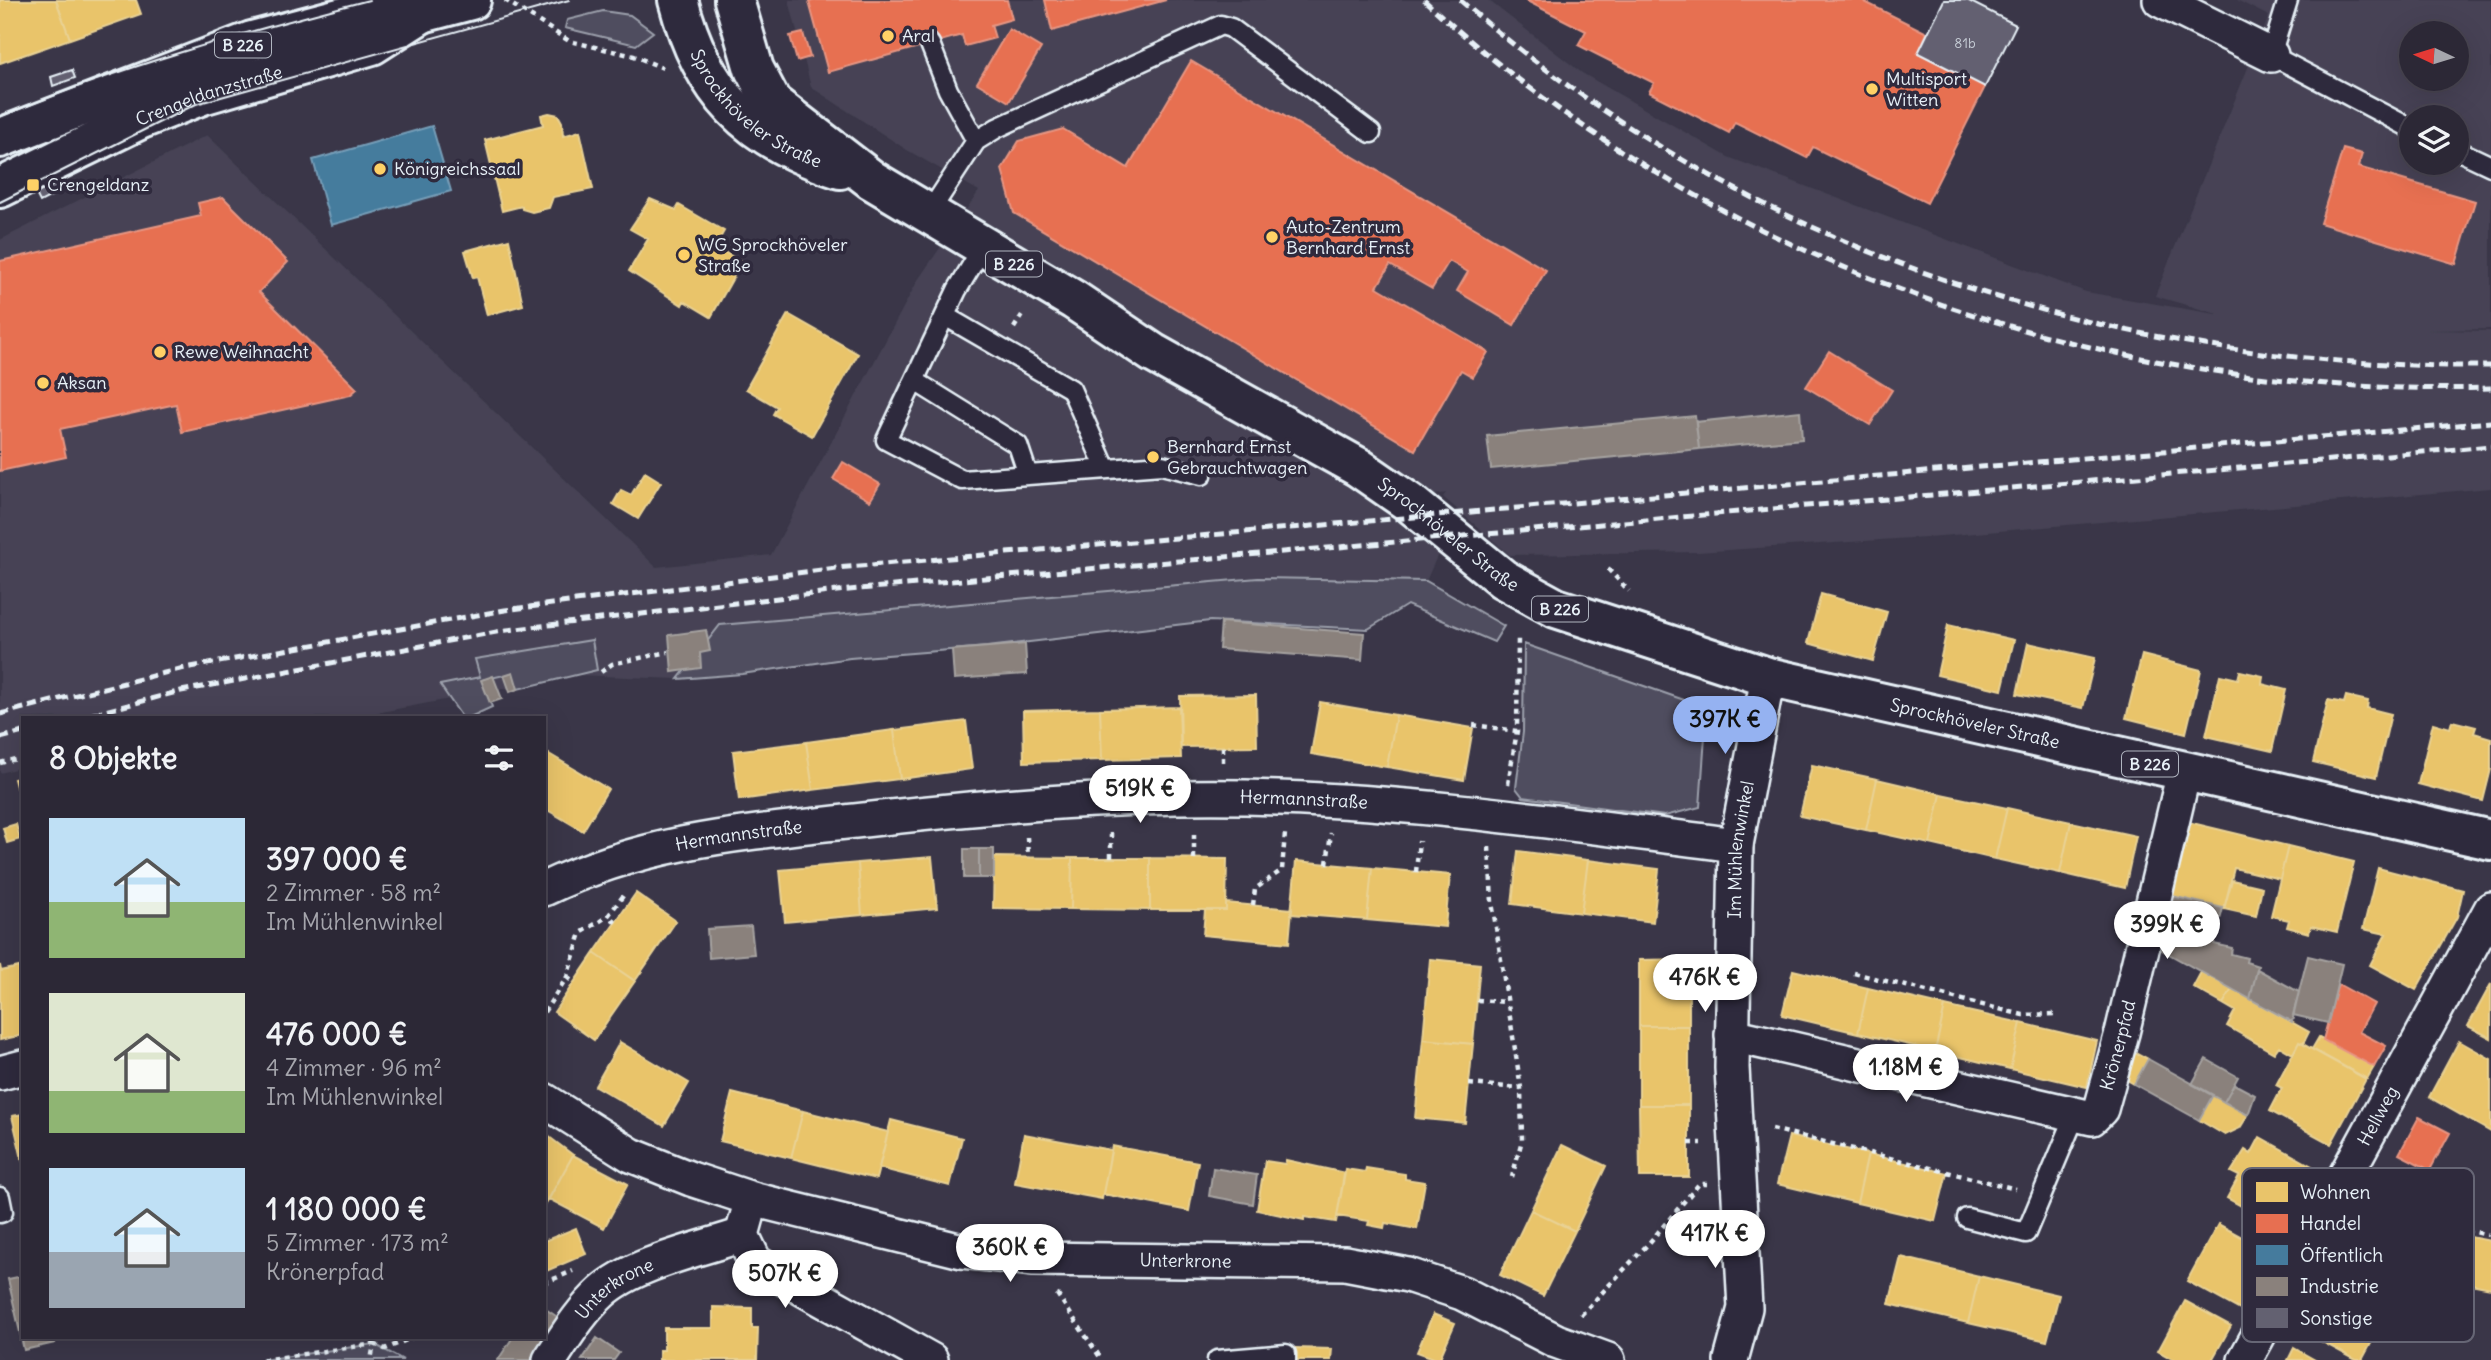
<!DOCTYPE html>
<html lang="de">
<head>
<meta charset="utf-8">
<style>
	:root { --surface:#2c2836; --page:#34303e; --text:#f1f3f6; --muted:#a6a6ad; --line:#484451; --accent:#95b2f1 }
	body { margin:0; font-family:Delius,sans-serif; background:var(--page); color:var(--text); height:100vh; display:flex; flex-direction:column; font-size:26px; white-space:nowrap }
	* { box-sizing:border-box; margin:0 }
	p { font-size:23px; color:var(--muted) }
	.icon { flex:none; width:38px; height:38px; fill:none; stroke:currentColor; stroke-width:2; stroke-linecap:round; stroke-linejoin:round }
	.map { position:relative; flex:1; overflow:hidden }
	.sheet { position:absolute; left:21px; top:716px; width:525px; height:623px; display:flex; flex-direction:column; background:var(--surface); border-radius:0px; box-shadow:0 7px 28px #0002,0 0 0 2px var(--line) }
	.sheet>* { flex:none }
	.needle { width:46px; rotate:274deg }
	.controls { position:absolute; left:2399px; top:21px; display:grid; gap:14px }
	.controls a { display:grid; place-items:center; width:70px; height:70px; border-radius:50%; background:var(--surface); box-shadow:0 7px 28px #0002,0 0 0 2px var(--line); font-size:35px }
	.price { position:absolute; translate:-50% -60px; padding:0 16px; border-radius:24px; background:#fff; color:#222; font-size:23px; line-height:46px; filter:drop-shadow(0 2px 4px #0008) }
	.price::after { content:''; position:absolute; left:50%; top:42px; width:21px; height:16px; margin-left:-10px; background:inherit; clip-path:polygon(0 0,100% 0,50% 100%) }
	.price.active { background:var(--accent); color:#111 }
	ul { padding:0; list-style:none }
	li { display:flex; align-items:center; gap:21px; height:175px; padding:0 28px }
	li span { display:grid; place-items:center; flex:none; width:196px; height:140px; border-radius:0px; color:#555 }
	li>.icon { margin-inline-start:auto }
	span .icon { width:84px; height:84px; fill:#fffc; stroke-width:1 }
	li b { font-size:30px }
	h2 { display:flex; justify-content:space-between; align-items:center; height:84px; padding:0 28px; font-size:30px }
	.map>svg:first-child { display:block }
	.built { fill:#464354; fill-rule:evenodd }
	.green { fill:#504e5f; stroke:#9ca0ac; stroke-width:2 }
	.homes { fill:#e9c46a; stroke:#e9d295; stroke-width:2 }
	.shops { fill:#e76f51; stroke:#e79683; stroke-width:2 }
	.public { fill:#457b9d; stroke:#769eb8; stroke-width:2 }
	.industry { fill:#8a817c; stroke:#a6a3a1; stroke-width:2 }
	.building { fill:#636171; stroke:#e8f1f8; stroke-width:2 }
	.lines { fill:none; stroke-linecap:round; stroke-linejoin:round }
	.service-casing { stroke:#e8f1f8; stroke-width:23 }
	.minor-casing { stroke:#e8f1f8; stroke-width:38 }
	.primary-casing { stroke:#e8f1f8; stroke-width:44 }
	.path { stroke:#e8f1f8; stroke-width:4.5; stroke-dasharray:5 5; stroke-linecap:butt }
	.service { stroke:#2f2a3d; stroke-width:18 }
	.minor { stroke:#2f2a3d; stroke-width:33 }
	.primary { stroke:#2f2a3d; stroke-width:38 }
	.tram { stroke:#e8f1f8; stroke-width:2 }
	.rail { stroke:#e8f1f8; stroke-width:5; stroke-dasharray:10 5; stroke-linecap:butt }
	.poi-dot { fill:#ffd166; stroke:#2f2a3d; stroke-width:2.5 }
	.labels { text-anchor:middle; stroke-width:7; stroke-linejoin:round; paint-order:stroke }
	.number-label { font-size:14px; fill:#c7cdd6 }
	.shield { fill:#2f2a3d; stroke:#b0b5c0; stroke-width:2 }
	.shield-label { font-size:16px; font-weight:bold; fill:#e8f1f8 }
	.poi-label { font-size:18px; fill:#e8f1f8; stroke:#2f2a3d; text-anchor:start }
	.street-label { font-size:18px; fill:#e8f1f8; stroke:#2f2a3d }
	.key { fill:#2f2a3d; stroke:#666675; stroke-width:2 }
	.key-label { font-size:19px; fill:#e8f1f8 }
</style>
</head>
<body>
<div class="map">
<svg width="2491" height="1360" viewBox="0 0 2491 1360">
	<rect width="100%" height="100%" fill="#3a3648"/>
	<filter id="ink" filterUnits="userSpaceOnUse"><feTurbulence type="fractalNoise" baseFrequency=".0143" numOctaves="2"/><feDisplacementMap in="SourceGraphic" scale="14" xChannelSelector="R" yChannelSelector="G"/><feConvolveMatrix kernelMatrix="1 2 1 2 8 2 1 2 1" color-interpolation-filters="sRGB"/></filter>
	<g filter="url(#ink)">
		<!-- built -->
		<path class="built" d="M789,0H1488L1582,73L1728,157L2086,292L2221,315L2155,296L2269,16L2237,0H2491V329L2428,330L2491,331V488L1941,536L1698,552L1510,555L1443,497L1446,493L1382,504L1439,552L1426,581L1407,605L1210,621L987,647L850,658L742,674L678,679L576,675L355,717L23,718V767L0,773V240L207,135L656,567L771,555L918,280L979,191L907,150L811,87ZM2412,33H2457V79H2412ZM2412,117H2457V163H2412Z"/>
		<!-- green -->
		<path class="green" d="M603,11L630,15L653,32L636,45L565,28L567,20Z
			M1258,578L1426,581L1504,626L1494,642L1407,605L1368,629L1210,621L987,647L850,658L742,674L678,679L720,625Z
			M592,640L597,670L518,689L504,675L482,680L492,707L470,717H462L440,685L480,677L475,659Z
			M1524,644L1707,708L1700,807L1665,816L1523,797L1516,788L1523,732Z
			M374,1344L403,1360H262Z"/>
		<!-- homes -->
		<path class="homes" d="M0,0H56L70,39L0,63Z
			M56,0H136L141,14L70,39Z
			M549,113L558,115L562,122L563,136L580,131L593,189L553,197L549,208L532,212L522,209V206L502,211L485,140L543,125L541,115Z
			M650,199L676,210L679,205L724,231L715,247L742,262L711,317L684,301L682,305L629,271L648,239L630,229Z
			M509,239L523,305L487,315L477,277L473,278L465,251Z
			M788,314L858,354L812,436L773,414L777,407L746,389Z
			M645,472L661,482L638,519L613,504L621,490L631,495Z
			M1821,594L1887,612L1873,661L1808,643Z
			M1948,625L2014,640L2002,690L1937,675Z
			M2028,643L2095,658L2083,708L2017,694Z
			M2142,655L2201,670L2186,733L2126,718Z
			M2240,671L2263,676L2262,684L2286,690L2272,751L2206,736L2220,675L2238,679Z
			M1256,695L1257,746L1181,747L1180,696Z
			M2346,696L2368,701L2367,708L2391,714L2376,777L2313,762L2328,700L2344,703Z
			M1320,702L1396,715L1387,767L1311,754Z
			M1179,707L1181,758L1102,760L1100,709Z
			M1100,709L1102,760L1024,762L1023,711Z
			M1396,715L1473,728L1464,780L1387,767Z
			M966,721L972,769L900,779L894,730Z
			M2452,721L2476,727L2474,733L2491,738V769L2483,801L2418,784L2433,723L2450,728Z
			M894,730L900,779L813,790L806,742Z
			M806,742L813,790L739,800L733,751Z
			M544,751L608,789L583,831L544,808Z
			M1812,765L1877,779L1866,830L1800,816Z
			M23,777V812L14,779Z
			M1877,779L1941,794L1930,844L1866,830Z
			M1941,794L2007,808L1995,859L1930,844Z
			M2007,808L2071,822L2060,873L1995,859Z
			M2071,822L2136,836L2125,888L2060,873Z
			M2188,822L2288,846L2280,879L2234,868L2224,909L2170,895Z
			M16,824L20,839L7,843L3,828Z
			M2288,846L2354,862L2337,932L2311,926L2309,933L2287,927L2289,920L2271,916Z
			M1518,851L1588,860L1581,913L1512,904Z
			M932,857L937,908L862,915L858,863Z
			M994,857L1072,858L1071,909L993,908Z
			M1072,858H1150V910L1071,909Z
			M1150,858L1227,859L1226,910H1150Z
			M1588,860L1659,869L1653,922L1581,913Z
			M1296,861L1372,868L1367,920L1291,914Z
			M858,863L862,915L785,922L780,870Z
			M1372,868L1450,875L1445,927L1367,920Z
			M2378,868L2463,890L2457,917L2416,990L2370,965L2386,934L2363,929Z
			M2232,880L2262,887L2256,916L2224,909Z
			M636,893L676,921L635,981L594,953Z
			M1226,903L1292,909L1289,943L1203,935L1205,910H1226Z
			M594,953L635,981L594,1040L554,1012Z
			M1430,959L1480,964L1473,1044L1423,1039Z
			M1689,959V1026H1639V960Z
			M0,965L1,971L19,967L23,984V1035L0,1040Z
			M1793,970L1868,988L1858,1033L1782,1015Z
			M2201,972L2232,989L2223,1004L2193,987Z
			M2491,984V1038L2468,1026Z
			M1868,988L1945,1006L1935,1051L1858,1033Z
			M2232,989L2309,1032L2303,1044L2299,1042L2293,1054L2279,1046L2274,1053L2227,1026L2235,1011L2223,1004Z
			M1945,1006L2021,1023L2010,1069L1935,1051Z
			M2021,1023L2097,1041L2087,1087L2010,1069Z
			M1639,1026H1689V1105H1639Z
			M2319,1037L2374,1067L2367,1079L2312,1049Z
			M1423,1039L1473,1044L1465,1123L1415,1118Z
			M2459,1041L2491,1059V1132L2429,1097Z
			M620,1042L689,1083L664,1126L595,1086Z
			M2299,1042L2366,1079L2331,1144L2270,1111L2282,1088L2276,1085Z
			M2133,1051L2148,1059L2134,1084L2127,1080Z
			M732,1093L803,1111L791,1158L720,1141Z
			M2213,1095L2248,1115L2240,1128L2225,1135L2199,1120Z
			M1639,1105H1689V1177H1640Z
			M803,1111L888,1132L876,1179L791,1158Z
			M23,1114V1163L12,1116Z
			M891,1120L962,1138L950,1186L879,1168Z
			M544,1133L573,1155L544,1207Z
			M1024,1134L1111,1150L1102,1199L1015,1183Z
			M1789,1136L1868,1154L1857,1203L1777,1184Z
			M2260,1137L2317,1169L2283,1229L2227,1198L2239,1176L2231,1172L2245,1150L2251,1154Z
			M1562,1145L1606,1166L1575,1231L1531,1210Z
			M1112,1146L1198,1162L1189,1211L1103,1194Z
			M1868,1154L1947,1173L1935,1221L1857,1203Z
			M573,1155L628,1184L604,1228L549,1199Z
			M1286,1160L1345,1173L1336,1222L1304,1217V1220L1257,1210L1265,1161L1285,1164Z
			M1366,1168L1405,1174V1179L1425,1182L1417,1229L1385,1223L1384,1228L1368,1225L1369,1221L1337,1216L1345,1169L1365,1172Z
			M1531,1210L1575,1231L1543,1296L1500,1275Z
			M2218,1224L2271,1253L2240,1310L2187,1281Z
			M576,1228L586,1254L544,1272V1241Z
			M2434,1230L2491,1241V1288L2425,1275Z
			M1901,1257L1979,1276L1968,1323L1889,1304Z
			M1979,1276L2059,1295L2047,1341L1968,1323Z
			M2341,1289L2361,1300L2354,1313L2380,1327L2362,1360H2356L2315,1338Z
			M2185,1301L2231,1326L2212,1360H2174L2158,1351Z
			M713,1307L752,1308V1328H758L757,1360H659V1350H664V1328H713Z
			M1433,1314L1455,1323L1439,1360L1417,1352Z
			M1295,1348L1332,1349L1331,1360H1295Z
			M2294,1348L2315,1360H2288Z"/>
		<!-- shops -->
		<path class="shops" d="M817,0H1007L1012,19L991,25L995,38L965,46L962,35L828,72L809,2Z
			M1045,0H1166L1052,31Z
			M1525,0H1861L1927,33L1918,53L1985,87L1927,203L1813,147L1807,158L1735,122L1729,133L1649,92L1654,83L1578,45L1586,31Z
			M1009,29L1041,48L1009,102L977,83Z
			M803,33L810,57L797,61L790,36Z
			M1191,61L1546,270L1514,325L1457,291L1468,272L1449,261L1432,289L1390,265L1377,287L1488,352L1473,377L1461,370L1415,450L1014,213L1002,169L1019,141L1063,129L1128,168Z
			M2343,149L2362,154L2358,167L2475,201L2456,264L2320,223Z
			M223,197L288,262L259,292L357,389L350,395L182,432L176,404L60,429L66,457L0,471V261L201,216L198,203Z
			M1829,351L1892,390L1870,425L1806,387Z
			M843,462L880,484L870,501L833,479Z
			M2338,984L2374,1004L2359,1032L2386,1046L2374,1067L2323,1040Z
			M2419,1117L2450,1133L2430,1170L2399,1154Z"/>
		<!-- public -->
		<path class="public" d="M432,126L451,191L331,225L313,160Z"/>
		<!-- industry -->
		<path class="industry" d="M1800,411L1802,439L1699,449L1696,422Z
			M1695,416L1699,449L1491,469L1487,436Z
			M1221,622L1364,633L1362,660L1219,649Z
			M706,630L710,651L700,653L701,668L672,672L669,635Z
			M1025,644L1027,674L954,679L952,650Z
			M513,672L518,689L510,692L504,675Z
			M493,676L502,699L490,703L481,680Z
			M964,849H979V878H964Z
			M979,849H994V878H979Z
			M2172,896L2223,908L2214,944L2232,948L2231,954L2247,958L2246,962L2258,966L2250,999L2160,949Z
			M751,926L754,954L709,958L707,929Z
			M2308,956L2342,964L2328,1023L2293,1015Z
			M2257,969L2299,992L2292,1022L2250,999Z
			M2148,1059L2213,1095L2199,1120L2134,1084Z
			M2206,1059L2238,1077L2224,1102L2192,1084Z
			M2234,1084L2255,1095L2248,1115L2224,1102Z
			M1213,1168L1257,1175L1253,1204L1209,1196Z
			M23,1276V1337H53L55,1343L24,1350L8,1279Z
			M544,1308L559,1318L531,1360H498L513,1337H544Z
			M597,1338L619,1353L614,1360H582Z"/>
		<!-- building -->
		<path class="building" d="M1944,0H1967L2016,25L1985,87L1918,53Z
			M72,70L75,78L53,86L51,77Z
			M55,183L59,192L40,202L36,194Z"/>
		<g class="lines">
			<defs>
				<path id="service" d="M2288,0L2271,55L2412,129
					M930,44L948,90L976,141
					M2457,150L2491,166
					M929,213L976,141L997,128L1221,25L1231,28L1371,133
					M984,245L957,290L886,440L962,480L1162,465L1202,475
					M945,316L1071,389L1106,469
					M915,381L1018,445L1028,475
					M0,1197L3,1212L0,1213
					M1967,1218L2026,1233L2075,1116
					M1217,1360L1286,1354V1360"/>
				<g id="minor">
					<path d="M2160,0L2271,55"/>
					<path id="s1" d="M544,889C646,840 745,833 855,821C995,805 1137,793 1278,798C1431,803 1584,826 1736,845"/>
					<path id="s2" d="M1732,1035L2092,1118L2101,1109L2122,1033L2184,772"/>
					<path d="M0,1073L23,1067"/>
					<path id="s3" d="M544,1100L631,1155L691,1179L752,1199L962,1251L1034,1259L1345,1263L1408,1275L1462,1293L1556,1341L1608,1360"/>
					<path d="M752,1199L742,1235L755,1262L931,1360"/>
					<path id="s4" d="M550,1360C566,1336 581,1311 602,1292C634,1263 701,1249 742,1235"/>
					<path id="s5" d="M1731,1360L1745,1308L1732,1068L1736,845L1768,677"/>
					<path id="s6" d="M2245,1360L2491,909"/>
				</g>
				<g id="primary">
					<path id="s7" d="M678,0C702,93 749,140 840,169"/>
					<path id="s8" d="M734,0L754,69L772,103L872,180L1074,300L1153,353L1358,467L1410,503L1503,579L1556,608L1768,677L2491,840"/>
					<path d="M0,138L252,41L362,12L422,13L471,0"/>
					<path id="s9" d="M0,188L141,119L202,95L372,45L422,13"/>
				</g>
			</defs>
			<!-- service casing -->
			<use href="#service" class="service-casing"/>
			<!-- minor casing -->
			<use href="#minor" class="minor-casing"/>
			<!-- primary casing -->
			<use href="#primary" class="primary-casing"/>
			<!-- path -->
			<path class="path" d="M505,0L569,41L634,56L663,68
				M1014,328L1024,312
				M1608,569L1629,591
				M601,672L612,664L668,652
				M1473,725L1517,731
				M1223,747V763
				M0,763L23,757
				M1508,784L1517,731L1518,636
				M1027,837L1028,857
				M1489,847L1492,902L1521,1088L1522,1140L1512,1177
				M1111,858V831
				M1194,859V832
				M1327,864L1331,833
				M1416,872L1419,841
				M1253,905L1255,889L1282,870L1285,833
				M616,922L608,916L623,896
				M1854,973L2023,1015L2058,1014
				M567,977L574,983
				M1477,1000L1507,1002
				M544,1012L567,977L581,933L608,916
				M1469,1084L1521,1088
				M1772,1129L2016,1189
				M1689,1143H1702
				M2371,1202L2417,1218L2488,1235
				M544,1283L573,1271
				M1057,1294L1102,1360
				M1581,1315L1649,1243L1699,1184H1707
				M374,1344L385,1349L414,1337
				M262,1360L374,1344L371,1360"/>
			<!-- service -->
			<use href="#service" class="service"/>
			<!-- minor -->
			<use href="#minor" class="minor"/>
			<!-- primary -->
			<use href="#primary" class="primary"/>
			<!-- tram -->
			<path class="tram" d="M0,117C119,67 245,32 369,0
				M0,202L196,104L569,0"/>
			<!-- rail -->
			<path class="rail" d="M1424,0C1710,263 2105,399 2491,388
				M1460,0C1748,251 2112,370 2491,366
				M0,714L180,669L505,610L837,568L2491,422
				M78,718L181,691L507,630L837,591L2491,446
				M0,738L23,732"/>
		</g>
	</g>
	<!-- markers -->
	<g class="poi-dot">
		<circle cx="888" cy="36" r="7"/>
		<circle cx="1872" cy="89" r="7"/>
		<circle cx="380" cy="169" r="7"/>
		<rect x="26" y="178" width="14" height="14" rx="3.5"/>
		<circle cx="1272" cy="237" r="7"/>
		<circle cx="684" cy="255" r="7"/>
		<circle cx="160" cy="352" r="7"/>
		<circle cx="43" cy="383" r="7"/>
		<circle cx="1153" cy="457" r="7"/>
	</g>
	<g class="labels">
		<!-- number labels -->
		<g class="number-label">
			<text x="1965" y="48">81b</text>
		</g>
		<!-- shield labels -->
		<g class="shield">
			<rect x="215" y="32.5" width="56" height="25" rx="5"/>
			<rect x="986" y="251.5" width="56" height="25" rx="5"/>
			<rect x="1532" y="596.5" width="56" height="25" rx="5"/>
			<rect x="2122" y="751.5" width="56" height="25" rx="5"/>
		</g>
		<g class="shield-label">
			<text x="243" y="51">B 226</text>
			<text x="1014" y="270">B 226</text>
			<text x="1560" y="615">B 226</text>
			<text x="2150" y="770">B 226</text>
		</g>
		<!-- poi labels -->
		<g class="poi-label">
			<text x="902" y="42">Aral</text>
			<text x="1886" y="85">Multisport<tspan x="1886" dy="21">Witten</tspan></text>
			<text x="394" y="175">Königreichssaal</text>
			<text x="47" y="191">Crengeldanz</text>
			<text x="1286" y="233">Auto-Zentrum<tspan x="1286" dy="21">Bernhard Ernst</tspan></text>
			<text x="698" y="251">WG Sprockhöveler<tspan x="698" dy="21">Straße</tspan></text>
			<text x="174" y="358">Rewe Weihnacht</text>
			<text x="57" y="389">Aksan</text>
			<text x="1167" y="453">Bernhard Ernst<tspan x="1167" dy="21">Gebrauchtwagen</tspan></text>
		</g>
		<!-- street labels -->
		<g class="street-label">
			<text dy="6" stroke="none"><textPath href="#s9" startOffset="229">Crengeldanzstraße</textPath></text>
			<text dy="6" stroke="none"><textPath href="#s7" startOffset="140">Sprockhöveler Straße</textPath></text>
			<text dy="6" stroke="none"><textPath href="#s8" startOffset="914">Sprockhöveler Straße</textPath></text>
			<text dy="6" stroke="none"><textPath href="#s8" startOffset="1480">Sprockhöveler Straße</textPath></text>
			<text dy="6" stroke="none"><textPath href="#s1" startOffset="770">Hermannstraße</textPath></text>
			<text dy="6" stroke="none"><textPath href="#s1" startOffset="203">Hermannstraße</textPath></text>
			<text dy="6" stroke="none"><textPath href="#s5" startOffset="513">Im Mühlenwinkel</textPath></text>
			<text dy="6" stroke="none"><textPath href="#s2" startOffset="448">Krönerpfad</textPath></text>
			<text dy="6" stroke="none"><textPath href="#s6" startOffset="278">Hellweg</textPath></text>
			<text dy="6" stroke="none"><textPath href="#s3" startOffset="672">Unterkrone</textPath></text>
			<text dy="6" stroke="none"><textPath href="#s4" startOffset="98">Unterkrone</textPath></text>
		</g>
	</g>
	<!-- legend -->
	<rect x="2242" y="1168" width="232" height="174" rx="10" class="key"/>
	<rect x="2256" y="1182" width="32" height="20" fill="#e9c46a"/>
	<rect x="2256" y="1214" width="32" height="19" fill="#e76f51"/>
	<rect x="2256" y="1245" width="32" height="20" fill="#457b9d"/>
	<rect x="2256" y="1277" width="32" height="19" fill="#8a817c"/>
	<rect x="2256" y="1308" width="32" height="20" fill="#636171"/>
	<g class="key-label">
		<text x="2300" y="1199">Wohnen</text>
		<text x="2300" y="1230">Handel</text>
		<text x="2300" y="1262">Öffentlich</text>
		<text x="2300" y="1293">Industrie</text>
		<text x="2300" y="1325">Sonstige</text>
	</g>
</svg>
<div class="controls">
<a><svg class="needle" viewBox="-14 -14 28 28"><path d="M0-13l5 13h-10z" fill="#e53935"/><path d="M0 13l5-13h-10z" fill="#a6a6ad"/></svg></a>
<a><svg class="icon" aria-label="layers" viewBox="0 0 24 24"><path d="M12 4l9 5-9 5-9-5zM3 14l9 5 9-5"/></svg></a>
</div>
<b class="price active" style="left:1725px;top:756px">397K €</b>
<b class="price" style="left:1140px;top:825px">519K €</b>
<b class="price" style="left:2167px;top:961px">399K €</b>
<b class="price" style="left:1705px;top:1014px">476K €</b>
<b class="price" style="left:1906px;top:1104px">1.18M €</b>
<b class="price" style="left:1715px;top:1270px">417K €</b>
<b class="price" style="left:1010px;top:1284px">360K €</b>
<b class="price" style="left:785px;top:1310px">507K €</b>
<section class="sheet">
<h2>8 Objekte<svg class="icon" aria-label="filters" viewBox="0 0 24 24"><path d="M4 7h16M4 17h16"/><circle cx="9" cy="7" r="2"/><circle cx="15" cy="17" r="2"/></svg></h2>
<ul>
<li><span style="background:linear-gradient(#bfe0f5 60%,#8fb573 0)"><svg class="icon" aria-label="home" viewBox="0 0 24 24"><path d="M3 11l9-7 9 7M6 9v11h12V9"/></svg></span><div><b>397 000 €</b><p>2 Zimmer · 58 m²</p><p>Im Mühlenwinkel</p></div></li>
<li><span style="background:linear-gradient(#dfe7d0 70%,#8fb573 0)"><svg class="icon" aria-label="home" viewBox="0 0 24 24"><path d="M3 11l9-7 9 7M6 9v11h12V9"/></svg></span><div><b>476 000 €</b><p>4 Zimmer · 96 m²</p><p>Im Mühlenwinkel</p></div></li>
<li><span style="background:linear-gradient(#bfe0f5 60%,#9aa5b1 0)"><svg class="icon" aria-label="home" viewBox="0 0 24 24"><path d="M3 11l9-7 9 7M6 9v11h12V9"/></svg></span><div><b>1 180 000 €</b><p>5 Zimmer · 173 m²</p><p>Krönerpfad</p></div></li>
</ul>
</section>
</div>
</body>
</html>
